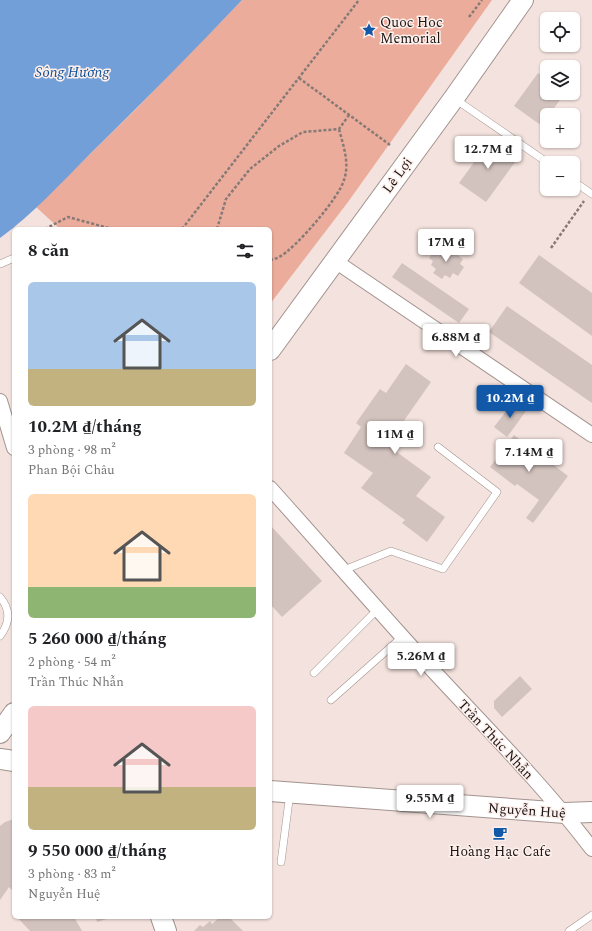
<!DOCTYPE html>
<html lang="vi">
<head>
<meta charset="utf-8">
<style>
	:root { --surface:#fff; --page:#f6f6f6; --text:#202124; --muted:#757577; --accent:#1159a8 }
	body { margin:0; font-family:Spectral,serif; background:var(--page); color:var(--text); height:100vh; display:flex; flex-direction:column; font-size:15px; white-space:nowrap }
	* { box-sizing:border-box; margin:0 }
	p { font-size:13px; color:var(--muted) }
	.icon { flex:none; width:22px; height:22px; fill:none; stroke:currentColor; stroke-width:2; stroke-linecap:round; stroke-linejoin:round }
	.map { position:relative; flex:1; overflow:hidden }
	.sheet { position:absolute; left:12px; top:227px; width:260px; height:692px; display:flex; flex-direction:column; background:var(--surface); border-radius:6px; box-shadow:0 1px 3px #0004 }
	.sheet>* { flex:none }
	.tools { position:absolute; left:540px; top:12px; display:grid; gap:8px }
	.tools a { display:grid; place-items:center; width:40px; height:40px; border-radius:6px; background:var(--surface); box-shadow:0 1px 3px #0004; font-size:20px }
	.price { position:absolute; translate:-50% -34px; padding:0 9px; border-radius:4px; background:#fff; color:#222; font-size:13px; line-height:26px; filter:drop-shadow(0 1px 2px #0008) }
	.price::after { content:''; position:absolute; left:50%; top:24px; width:12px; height:9px; margin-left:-6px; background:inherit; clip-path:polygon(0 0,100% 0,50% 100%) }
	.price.active { background:var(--accent); color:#fff }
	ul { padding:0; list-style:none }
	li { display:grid; align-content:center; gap:8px; height:212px; padding:0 16px }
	li span { display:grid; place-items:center; height:124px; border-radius:6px; color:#555 }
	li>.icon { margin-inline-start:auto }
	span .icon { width:72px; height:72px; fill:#fffc; stroke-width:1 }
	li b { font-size:17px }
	h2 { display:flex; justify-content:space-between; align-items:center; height:48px; padding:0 16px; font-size:17px }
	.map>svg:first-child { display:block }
	.green { fill:#ebac9b }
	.water { fill:#739fd9 }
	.building { fill:#d3c3bf }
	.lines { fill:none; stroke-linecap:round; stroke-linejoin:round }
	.lane-casing { stroke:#a3938f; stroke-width:8 }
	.street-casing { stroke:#a3938f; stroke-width:16 }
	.secondary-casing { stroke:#a3938f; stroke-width:22 }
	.path { stroke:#867a77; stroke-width:2.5; stroke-dasharray:3 2; stroke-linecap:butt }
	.lane { stroke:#fff; stroke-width:7 }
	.street { stroke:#fff; stroke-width:14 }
	.secondary { stroke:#fff; stroke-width:20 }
	.labels { text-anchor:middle; stroke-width:3; stroke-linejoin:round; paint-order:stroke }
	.poi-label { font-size:14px; fill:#1c1615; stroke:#fef0ec; text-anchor:start }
	.street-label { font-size:14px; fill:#1c1615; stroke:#fef0ec }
	.water-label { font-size:15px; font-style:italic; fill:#124f94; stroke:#fef0ec }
</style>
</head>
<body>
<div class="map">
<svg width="592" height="931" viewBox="0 0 592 931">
	<rect width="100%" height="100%" fill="#f3e2dd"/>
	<!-- green -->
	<path class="green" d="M242,0H492L348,202L270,304V229H60L36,207L135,110Z"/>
	<!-- water -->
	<path class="water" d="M0,0H242C193,52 142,103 91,153C62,182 33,214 0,238Z"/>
	<!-- building -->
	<path class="building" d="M538,73L547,79V93H565L549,115H547V118L542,126L514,106Z
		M491,139L518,158L486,202L459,183Z
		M444,246L463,259L460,264L464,267L458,276L453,273L450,278L445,275L442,279L433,273L436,269L431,265L433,261L429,258L436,248L440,251Z
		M539,255L592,293V336L519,283Z
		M402,263L469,309L459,323L392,277Z
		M507,306L592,365V403L489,332Z
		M406,364L431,382L387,445L431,477L416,496L445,517L427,542L402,523L405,520L361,488L373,473L344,453L361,427L356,423L380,389L386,393Z
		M513,402L526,411L507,437L494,427Z
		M514,435L568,476L533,523L526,518L539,500L517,484L515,486L490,467Z
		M271,526L322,581L282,617L270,604V527Z
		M520,676L532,689L502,717L494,708V701Z
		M14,819V892L9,887L0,900V826L5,822Z
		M17,917H74L82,931H30Z
		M96,917H113L97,922Z
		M220,917H229L243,931H194L200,925L203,927L210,921L212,924Z"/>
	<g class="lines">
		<defs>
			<path id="lane" d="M455,99L548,163
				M573,181L592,194
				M0,264L14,258
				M344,570L391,551L443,569L497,492L438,447
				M0,597C11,610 10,623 0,636
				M314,673L378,609
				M331,700L402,637
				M281,862L290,793
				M569,931L592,915"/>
			<path id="street" d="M335,261L592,435
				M0,401L14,448
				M270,488C323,547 374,606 427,664C483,725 542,783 592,849"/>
			<path id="secondary" d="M270,350L454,98L523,0
				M0,733L14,713
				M0,759L14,761
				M270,791L565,813L592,812
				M161,917L166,931"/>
		</defs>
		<!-- lane casing -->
		<use href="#lane" class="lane-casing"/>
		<!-- street casing -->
		<use href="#street" class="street-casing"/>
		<!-- secondary casing -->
		<use href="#secondary" class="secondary-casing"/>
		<!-- path -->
		<path class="path" d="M469,17L482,0
			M299,78L390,145
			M45,229L68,217L112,229
			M182,229L359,0
			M217,229L226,199L250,169L279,146L303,132L339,129L349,115
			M551,248L584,201
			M270,260C273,259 276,259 279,257C295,249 339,198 344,180C350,163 343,145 339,129"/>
		<!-- lane -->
		<use href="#lane" class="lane"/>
		<!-- street -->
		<use href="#street" class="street"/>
		<!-- secondary -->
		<use href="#secondary" class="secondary"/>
	</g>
	<!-- icons -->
	<defs>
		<symbol id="sight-bare" viewBox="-9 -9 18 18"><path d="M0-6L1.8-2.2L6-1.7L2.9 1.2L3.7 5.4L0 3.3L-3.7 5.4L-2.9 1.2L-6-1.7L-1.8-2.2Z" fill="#1159a8" stroke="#fef0ec" stroke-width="2.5" paint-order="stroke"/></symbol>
		<symbol id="cafe-bare" viewBox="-9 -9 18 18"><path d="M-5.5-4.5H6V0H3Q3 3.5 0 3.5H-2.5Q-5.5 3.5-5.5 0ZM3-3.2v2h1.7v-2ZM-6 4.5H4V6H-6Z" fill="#1159a8" stroke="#fef0ec" stroke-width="2.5" paint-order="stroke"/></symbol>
	</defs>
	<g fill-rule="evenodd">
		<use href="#sight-bare" x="359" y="20" width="20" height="20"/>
		<use href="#cafe-bare" x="490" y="823" width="20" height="20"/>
	</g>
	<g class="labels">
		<!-- poi labels -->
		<g class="poi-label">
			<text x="380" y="27">Quoc Hoc<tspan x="380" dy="16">Memorial</tspan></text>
			<text x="500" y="856" text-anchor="middle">Hoàng Hạc Cafe</text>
		</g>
		<!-- street labels -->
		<g class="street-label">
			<text transform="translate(397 175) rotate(-54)" y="5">Lê Lợi</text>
			<text transform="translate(496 739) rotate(47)" y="5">Trần Thúc Nhẫn</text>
			<text transform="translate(527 810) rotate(4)" y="5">Nguyễn Huệ</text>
		</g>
		<!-- water labels -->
		<g class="water-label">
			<text x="72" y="77">Sông Hương</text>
		</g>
	</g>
</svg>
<div class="tools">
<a><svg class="icon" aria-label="locate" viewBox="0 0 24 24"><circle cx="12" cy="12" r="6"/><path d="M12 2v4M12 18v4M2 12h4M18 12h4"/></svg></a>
<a><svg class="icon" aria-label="layers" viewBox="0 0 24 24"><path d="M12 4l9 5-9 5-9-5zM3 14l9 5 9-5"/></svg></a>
<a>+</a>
<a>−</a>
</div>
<b class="price" style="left:488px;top:170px">12.7M ₫</b>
<b class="price" style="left:446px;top:263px">17M ₫</b>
<b class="price" style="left:456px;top:358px">6.88M ₫</b>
<b class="price active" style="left:510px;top:419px">10.2M ₫</b>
<b class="price" style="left:395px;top:455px">11M ₫</b>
<b class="price" style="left:529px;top:473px">7.14M ₫</b>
<b class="price" style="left:421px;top:677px">5.26M ₫</b>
<b class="price" style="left:430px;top:819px">9.55M ₫</b>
<section class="sheet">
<h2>8 căn<svg class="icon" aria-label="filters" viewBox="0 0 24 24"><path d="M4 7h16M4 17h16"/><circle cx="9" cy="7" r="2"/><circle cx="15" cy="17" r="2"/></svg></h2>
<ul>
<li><span style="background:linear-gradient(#a9c7e8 70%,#c2b280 0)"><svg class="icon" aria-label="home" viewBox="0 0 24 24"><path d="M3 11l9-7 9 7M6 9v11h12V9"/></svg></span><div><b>10.2M ₫/tháng</b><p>3 phòng · 98 m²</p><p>Phan Bội Châu</p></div></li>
<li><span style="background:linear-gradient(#ffd9b3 75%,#8fb573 0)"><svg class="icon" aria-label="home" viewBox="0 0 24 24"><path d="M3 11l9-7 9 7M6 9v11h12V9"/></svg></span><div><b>5 260 000 ₫/tháng</b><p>2 phòng · 54 m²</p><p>Trần Thúc Nhẫn</p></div></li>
<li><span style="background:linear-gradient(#f6c9c9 65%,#c2b280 0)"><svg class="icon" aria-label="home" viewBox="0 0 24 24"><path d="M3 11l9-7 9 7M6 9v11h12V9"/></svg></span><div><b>9 550 000 ₫/tháng</b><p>3 phòng · 83 m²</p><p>Nguyễn Huệ</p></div></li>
</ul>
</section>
</div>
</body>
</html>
